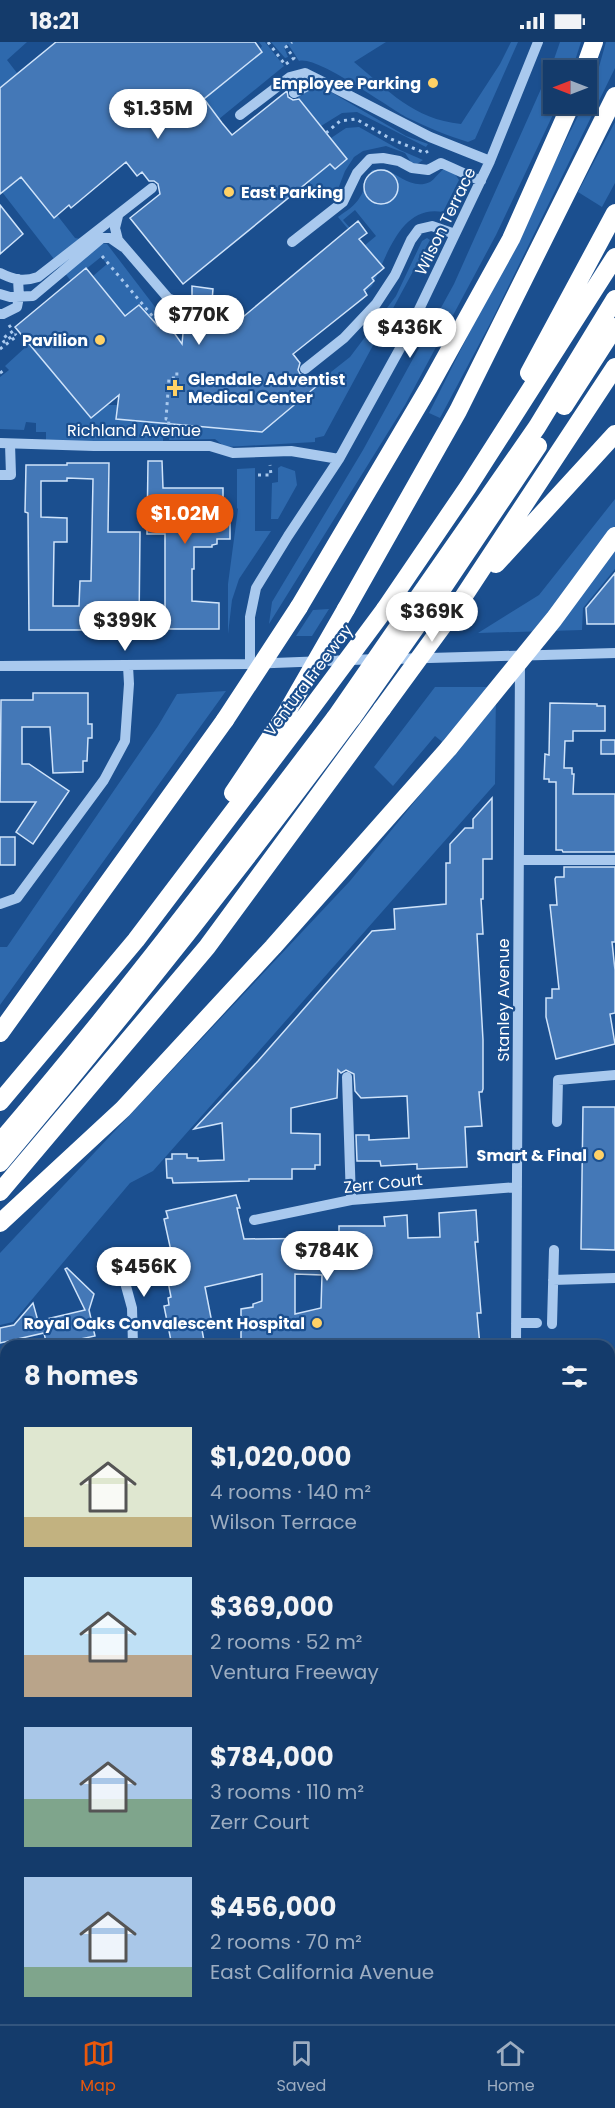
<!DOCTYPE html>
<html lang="en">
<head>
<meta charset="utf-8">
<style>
	:root { --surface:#143b6b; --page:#214673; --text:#f1f3f6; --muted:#9dadc1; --line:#33557e; --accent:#ea580c }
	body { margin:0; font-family:Poppins,sans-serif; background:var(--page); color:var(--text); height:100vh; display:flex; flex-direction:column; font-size:22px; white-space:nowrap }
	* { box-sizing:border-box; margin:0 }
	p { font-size:20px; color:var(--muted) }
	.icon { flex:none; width:33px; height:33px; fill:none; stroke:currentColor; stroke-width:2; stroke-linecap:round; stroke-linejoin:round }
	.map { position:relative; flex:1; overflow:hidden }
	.side { position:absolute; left:0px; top:1298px; width:615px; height:686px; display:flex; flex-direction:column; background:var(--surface); border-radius:18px 18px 0 0; box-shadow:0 2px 4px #0004,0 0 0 2px var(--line) }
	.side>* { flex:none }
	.needle { width:39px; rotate:270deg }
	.fabs { position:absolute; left:543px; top:18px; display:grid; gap:12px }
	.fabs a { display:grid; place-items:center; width:54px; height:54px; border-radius:0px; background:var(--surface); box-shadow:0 2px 4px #0004,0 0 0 2px var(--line); font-size:30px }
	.price { position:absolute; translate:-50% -51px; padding:0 14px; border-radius:21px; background:#fff; color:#222; font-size:20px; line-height:39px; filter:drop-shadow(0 2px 3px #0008) }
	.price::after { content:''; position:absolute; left:50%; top:36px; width:18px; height:14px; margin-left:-9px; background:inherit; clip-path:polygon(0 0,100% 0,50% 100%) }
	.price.on { background:var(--accent); color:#fff }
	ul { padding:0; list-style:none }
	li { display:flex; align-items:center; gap:18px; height:150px; padding:0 24px }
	li span { display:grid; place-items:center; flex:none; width:168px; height:120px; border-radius:0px; color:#555 }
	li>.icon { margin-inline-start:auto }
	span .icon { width:72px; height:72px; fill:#fffc; stroke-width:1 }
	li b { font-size:26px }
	h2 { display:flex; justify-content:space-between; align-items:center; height:72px; padding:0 24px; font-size:26px }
	.status { display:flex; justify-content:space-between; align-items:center; height:42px; padding:0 30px; background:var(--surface); direction:ltr }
	.status svg { height:16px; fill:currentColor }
	.tabs { display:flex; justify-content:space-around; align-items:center; height:84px; border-top:2px solid var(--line); background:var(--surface); font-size:16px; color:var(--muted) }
	.tabs a { display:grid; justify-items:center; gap:3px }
	.tabs .on { color:var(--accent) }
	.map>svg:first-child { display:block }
	.green { fill:#2e69ad }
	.building { fill:#4478b7; stroke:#cfe3fa; stroke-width:1.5; fill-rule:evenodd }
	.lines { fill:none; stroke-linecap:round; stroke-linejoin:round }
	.minor-tunnel { stroke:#3d69a0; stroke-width:10; stroke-dasharray:10 5; stroke-linecap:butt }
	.path { stroke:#a9c9ee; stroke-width:3; stroke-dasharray:3 4.5; stroke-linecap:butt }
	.minor { stroke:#a9c9ee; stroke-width:10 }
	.major { stroke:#f0f6ff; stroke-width:15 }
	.highway { stroke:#fff; stroke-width:18 }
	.highway-bridge { stroke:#fff; stroke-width:18 }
	.poi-dot { fill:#ffd166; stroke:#1b4f8f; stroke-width:2 }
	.labels { text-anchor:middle; stroke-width:4.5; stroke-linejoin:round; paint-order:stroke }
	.poi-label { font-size:16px; font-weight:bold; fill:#fff; stroke:#1b4f8f; text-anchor:end }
	.street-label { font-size:16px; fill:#fff; stroke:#1b4f8f }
</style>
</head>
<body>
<div class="status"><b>18:21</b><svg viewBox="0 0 49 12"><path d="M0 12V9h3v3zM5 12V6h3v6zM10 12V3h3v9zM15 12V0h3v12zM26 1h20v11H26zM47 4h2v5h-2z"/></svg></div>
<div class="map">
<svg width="615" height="1982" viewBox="0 0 615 1982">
	<rect width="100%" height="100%" fill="#1b4f8f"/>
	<!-- green -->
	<path class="green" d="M0,0H27L7,18L17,31L0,46Z
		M259,0H265L284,24L219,77L203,58L262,10L260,7L262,4Z
		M271,0H386L354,20C389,49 413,77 461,82L500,22L511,0H518L475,97L468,100C448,94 427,85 408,76C387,65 317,13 299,19L288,2L284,5L288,15L285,16Z
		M560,0H581L572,28H554V62H558L496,193L405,363L269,582L272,560L363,408L454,242L553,20Z
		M606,0H615V26L492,278L440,376L429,371L584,62H586L587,56L595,39Z
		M314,44L324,46L406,94L428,102L426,105L357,70L342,71L321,84L296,53Z
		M615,80V141L602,165L578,150Z
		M359,85L400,108L423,118L417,122L411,120L405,111L386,104L363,109L354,115L345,129L338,147L325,158L308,139L330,122L335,127L347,117L331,96L346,86Z
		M0,108L57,173L75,196L107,202L165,278L158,284L139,263L125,274L93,234L107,222L101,215L71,239L2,150Z
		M385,127C399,133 413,148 430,140C435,137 439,130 444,127L453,129L459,138L443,170C401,162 387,214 372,244L365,250L364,248L374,239L370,233L364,204L376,194L355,168L343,178L350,186L348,187L338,175C346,169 355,164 360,155C366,146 366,137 372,128Z
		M427,196L430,198L324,394L315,396V400L225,405L215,397L169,398L173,381L318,343L317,341L350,315L396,254L422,199Z
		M29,302L91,376L107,363H118L116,377L158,381L160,360L164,380L163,399L49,402L46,399V390H36V381L26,380L24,388L0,387V335L9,328L5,324Z
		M281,424L295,429L297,443L278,477H271L272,441L278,440V426Z
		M255,426V489H271L239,537L232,558L228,592V542L238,467L237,466V427Z
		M615,457V527L583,566L582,588L478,591L539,553Z
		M329,567L312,594H296L313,568Z
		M435,645H496L495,742L153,1129L130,1141L13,1280L0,1283V1211L350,839L455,710L435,694L393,744L374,725Z
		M226,649L0,963V905H7L158,684L177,652Z"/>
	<!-- building -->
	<path class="building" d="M56,0H255L262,10L204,57L222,81L232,93L287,49L288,55L293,58L299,57L347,117L335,127L330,122L183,242L130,176L160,152L158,142L154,139H149L142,130L137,134L126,120L71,166L69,163L54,176L21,135L0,152V46Z
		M364 145a17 17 0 1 1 34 0a17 17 0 1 1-34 0Z
		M0,163L23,192L0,212Z
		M358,179L367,191L359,197L384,226L372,236L374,239L364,248L367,253L293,312L300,321L298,328L300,332L306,334L310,333L318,343L262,390L116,377L119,353L91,376L15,285L86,226L125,274L139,263L158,284L165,278L182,302L184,280L190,281L191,271L196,269L198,266V261L192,257V244L213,247L210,283L231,285Z
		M148,419H162L163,446H223V482H230V497H217V502L212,503V505H194V527H192V559L219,561V587H165V492H147Z
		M67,421H109L108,490H140L139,585H103V588H29L28,471L25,470L26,423H67ZM67,436L93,437L91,539H80L79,564H53L54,500H67V476L41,475V439H67Z
		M615,531V582H587L586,566Z
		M33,651H88V682H92V696H88L87,719H83V730L53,731L50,685H22V722H29L69,749L33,802L16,790L36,760H0L1,658H33Z
		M550,661L597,662V664H605V689H573V699H565L564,726H572V732H574L573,752H615V810H563L562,808H556V740H549V737H544L545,712L549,713Z
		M601,698H615V712H601Z
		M492,756V817H483V857H481L483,892H477L483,998V1047L482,1050H479L482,1084L465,1085L467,1125L417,1127V1122L381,1124L380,1119H357L356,1093H369V1098L409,1096L407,1054L361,1056L355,1049L354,1032L346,1028L341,1031L338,1028L337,1056L291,1066V1091L320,1092V1123H315V1127H292V1137H249V1139L173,1141L172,1136H167L166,1117H172V1112H187V1116H198V1119L224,1118L222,1081L194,1087L258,1019L372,889L395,887L394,867L446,862V821H450V802L465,786H473V777Z
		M0,795H15V823H0Z
		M564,825H615V900H612L615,928V971L610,972L615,1002L556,1017L546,975V956H552V947H559L550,863H557L555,837L556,835H564Z
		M583,1065H615V1208L581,1207Z
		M236,1153L240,1166H237L244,1197L339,1196V1184H385L384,1175L407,1173L408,1196L440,1195L439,1171L476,1168L478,1200H475L481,1271H477L480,1304H241V1267L253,1265V1262L262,1259V1232L205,1245L213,1286L202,1288L205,1304H172L164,1264L169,1263L168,1256L171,1255L164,1219L173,1218L164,1177L168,1176L166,1169ZM295,1232L322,1233L321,1266L295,1272Z
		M67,1226L94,1252L89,1268L95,1294L47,1304L44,1291L0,1301V1286L14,1283L33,1261L38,1279L85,1268L65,1227Z"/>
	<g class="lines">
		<!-- minor-tunnel -->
		<path class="minor-tunnel" d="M191,264L212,261"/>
		<!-- path -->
		<path class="path" d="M268,0L286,24
			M286,22L294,16L286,5L292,0
			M326,91L340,79L356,77L391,97L425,111L428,109
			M102,214L155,277L162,270L166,271
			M9,283L13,289L2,297L4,300L15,292
			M0,307L17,294L15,292
			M0,331L6,327
			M168,390L169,377H166L169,336H175V332H179
			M258,433H271L270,423"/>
		<!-- minor -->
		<path class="minor" d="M294,51L319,38L430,95L490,119
			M240,73L290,35L305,31L319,38
			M118,174L115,186L118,198L168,256L185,263L191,264
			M292,200L343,160L357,131L370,117L383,116L399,119L412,126L428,128L441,121L481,139
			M0,231C14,238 23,240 38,235L152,146
			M0,252L10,255L33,254L102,196H110L123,205
			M0,272H3L17,265L19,255L18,237
			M305,327L344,296L376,262L395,233L411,198L419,187L432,184L455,192
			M0,401L94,404H210L233,411L291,409L339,417
			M0,433H11L10,402
			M393,617L615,611
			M250,622V575L256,546L288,494L339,417L403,301L490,119L538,0
			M0,624L250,622L378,617
			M519,818H615
			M0,862L17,856L104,738L125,699L129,642L128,624
			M347,1035L351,1158
			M557,1080L558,1038L615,1033
			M254,1178L351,1158L517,1145
			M118,1215L132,1266L133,1304
			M553,1238L615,1236
			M516,1281H537
			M552,1282L554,1208
			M516,1304L520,620
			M278,1982V1977
			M536,1982V1977"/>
		<!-- major -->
		<path class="major" d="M609,1378L615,1376
			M0,1519L6,1517
			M0,1805L6,1818
			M140,1977L145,1982"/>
		<!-- highway -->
		<path class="highway" d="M584,28L594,0
			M529,331L615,171
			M564,364L615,285
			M496,522L615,392
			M458,563L615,325
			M299,565L429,345L511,197L571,62
			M430,565L538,404
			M411,566L537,385L615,257
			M346,567L458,369L615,54
			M385,567L468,445L615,215
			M233,751L284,675
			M0,991L225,678
			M0,1060L136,898L304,676
			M0,1100C118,963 226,819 335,676
			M0,1121C122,976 239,828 352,676
			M0,1150L207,905L382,667
			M0,1181L123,1067L273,905L449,706"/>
		<!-- highway-bridge -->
		<path class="highway-bridge" d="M382,667L458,563
			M284,675L346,567
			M304,676L385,567
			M335,676L411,566
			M352,676L430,565
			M225,678L299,565
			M449,706L554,577L615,494"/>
	</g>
	<!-- markers -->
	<g class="poi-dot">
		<circle cx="433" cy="41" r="6"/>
		<circle cx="229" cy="150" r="6"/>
		<circle cx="100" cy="298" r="6"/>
		<path d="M172 337h6v6h6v6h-6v6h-6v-6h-6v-6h6z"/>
		<circle cx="599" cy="1113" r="6"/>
		<circle cx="317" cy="1281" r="6"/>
	</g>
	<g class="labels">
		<!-- poi labels -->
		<g class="poi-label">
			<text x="421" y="47">Employee Parking</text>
			<text x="241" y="156" text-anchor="start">East Parking</text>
			<text x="88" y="304">Pavilion</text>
			<text x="188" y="343" text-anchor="start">Glendale Adventist<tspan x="188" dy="18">Medical Center</tspan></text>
			<text x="587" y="1119">Smart &amp; Final</text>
			<text x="305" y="1287">Royal Oaks Convalescent Hospital</text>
		</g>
		<!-- street labels -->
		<g class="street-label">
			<text transform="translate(445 179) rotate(-64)" y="6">Wilson Terrace</text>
			<text x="134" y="394">Richland Avenue</text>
			<text transform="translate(308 638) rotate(-53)" y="6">Ventura Freeway</text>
			<text transform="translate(503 958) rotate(-90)" y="6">Stanley Avenue</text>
			<text transform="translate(383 1141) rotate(-6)" y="6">Zerr Court</text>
		</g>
	</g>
</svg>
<div class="fabs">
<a><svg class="needle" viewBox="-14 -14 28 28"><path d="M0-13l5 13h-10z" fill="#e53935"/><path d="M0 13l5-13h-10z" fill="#9dadc1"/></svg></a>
</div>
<b class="price" style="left:158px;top:98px">$1.35M</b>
<b class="price" style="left:199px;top:304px">$770K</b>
<b class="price" style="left:410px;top:317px">$436K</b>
<b class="price on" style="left:185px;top:503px">$1.02M</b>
<b class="price" style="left:432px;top:601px">$369K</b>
<b class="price" style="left:125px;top:610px">$399K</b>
<b class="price" style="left:327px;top:1240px">$784K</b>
<b class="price" style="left:144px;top:1256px">$456K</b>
<section class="side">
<h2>8 homes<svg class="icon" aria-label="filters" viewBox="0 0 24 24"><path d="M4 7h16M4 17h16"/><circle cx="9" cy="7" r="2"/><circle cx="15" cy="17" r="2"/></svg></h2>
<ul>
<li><span style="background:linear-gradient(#dfe7d0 75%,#c2b280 0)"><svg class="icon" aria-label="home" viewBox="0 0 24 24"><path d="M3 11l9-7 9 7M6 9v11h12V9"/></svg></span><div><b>$1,020,000</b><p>4 rooms · 140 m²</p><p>Wilson Terrace</p></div></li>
<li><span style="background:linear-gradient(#bfe0f5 65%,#b9a48a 0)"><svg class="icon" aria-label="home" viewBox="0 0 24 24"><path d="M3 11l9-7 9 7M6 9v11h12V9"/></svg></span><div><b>$369,000</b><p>2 rooms · 52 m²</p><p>Ventura Freeway</p></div></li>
<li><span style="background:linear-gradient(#a9c7e8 60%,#7fa58c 0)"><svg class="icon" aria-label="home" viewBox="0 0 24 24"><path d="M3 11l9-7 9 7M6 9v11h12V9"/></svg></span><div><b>$784,000</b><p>3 rooms · 110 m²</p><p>Zerr Court</p></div></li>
<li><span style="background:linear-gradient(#a9c7e8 75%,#7fa58c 0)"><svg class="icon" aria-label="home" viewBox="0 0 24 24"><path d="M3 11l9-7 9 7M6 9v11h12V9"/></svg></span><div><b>$456,000</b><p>2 rooms · 70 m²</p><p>East California Avenue</p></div></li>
</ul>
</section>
</div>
<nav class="tabs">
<a class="on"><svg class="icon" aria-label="map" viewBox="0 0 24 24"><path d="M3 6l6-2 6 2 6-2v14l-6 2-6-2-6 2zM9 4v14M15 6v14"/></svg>Map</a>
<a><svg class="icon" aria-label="saved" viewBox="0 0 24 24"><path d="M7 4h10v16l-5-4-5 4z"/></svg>Saved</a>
<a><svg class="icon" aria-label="home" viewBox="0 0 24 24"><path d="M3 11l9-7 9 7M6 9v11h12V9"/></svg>Home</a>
</nav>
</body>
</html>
